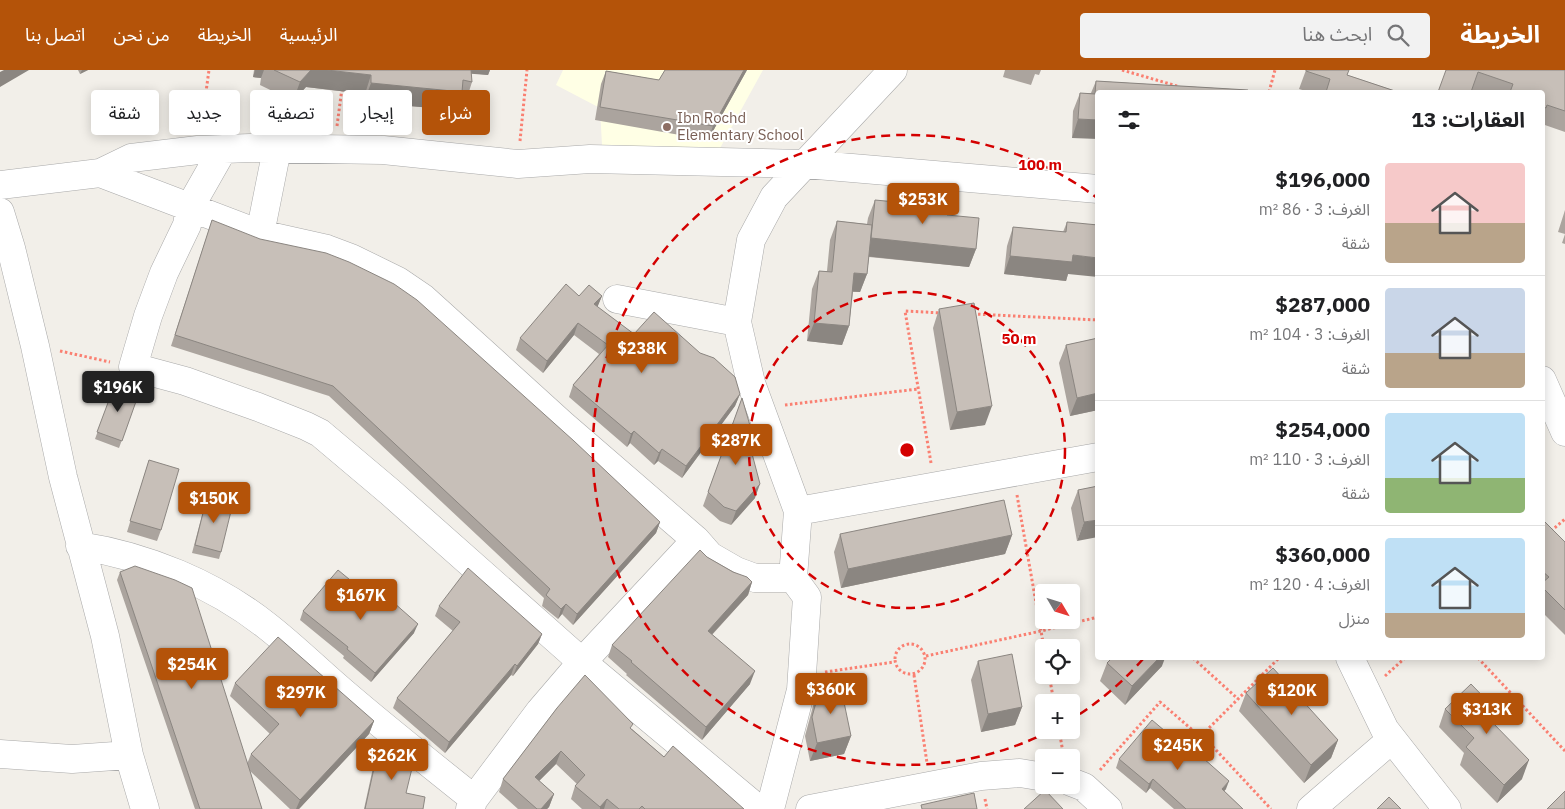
<!DOCTYPE html>
<html lang="ar">
<head>
<meta charset="utf-8">
<style>
	:root { --surface:#fff; --page:#f2f2f2; --text:#202124; --muted:#757577; --line:#e0e0e0; --accent:#b45309 }
	body { margin:0; font-family:"IBM Plex Sans","Noto Sans Arabic",sans-serif; background:var(--page); color:var(--text); direction:rtl; height:100vh; display:flex; flex-direction:column; font-size:19px; white-space:nowrap }
	* { box-sizing:border-box; margin:0 }
	p { font-size:16px; color:var(--muted) }
	.icon { flex:none; width:28px; height:28px; fill:none; stroke:currentColor; stroke-width:2; stroke-linecap:round; stroke-linejoin:round }
	.map { position:relative; flex:1; overflow:hidden; direction:ltr }
	.sheet { position:absolute; left:1095px; top:20px; width:450px; height:570px; display:flex; flex-direction:column; background:var(--surface); border-radius:5px; box-shadow:0 2px 12px #0003; direction:rtl }
	.sheet>* { flex:none }
	.hud { position:absolute; left:15px; top:20px; width:475px; height:45px; direction:rtl; display:flex; gap:10px }
	.needle { width:32px; rotate:128deg }
	.controls { position:absolute; left:1035px; top:514px; display:grid; gap:10px }
	.controls a { display:grid; place-items:center; width:45px; height:45px; border-radius:5px; background:var(--surface); box-shadow:0 2px 12px #0003; font-size:25px }
	.price { position:absolute; translate:-50% -42px; padding:0 11px; border-radius:5px; background:var(--accent); color:#fff; font-size:16px; line-height:32px; filter:drop-shadow(0 1px 2px #0008) }
	.price::after { content:''; position:absolute; left:50%; top:30px; width:15px; height:11px; margin-left:-8px; background:inherit; clip-path:polygon(0 0,100% 0,50% 100%) }
	.price.current { background:#222; color:#fff }
	ul { padding:0; list-style:none }
	li { display:flex; align-items:center; gap:15px; height:125px; padding:0 20px }
	li+li { border-top:1px solid var(--line) }
	li span { display:grid; place-items:center; flex:none; width:140px; height:100px; border-radius:5px; color:#555 }
	li>.icon { margin-inline-start:auto }
	span .icon { width:60px; height:60px; fill:#fffc; stroke-width:1 }
	li b { font-size:21px }
	h2 { display:flex; justify-content:space-between; align-items:center; height:60px; padding:0 20px; font-size:21px }
	.chip { padding:0 18px; border-radius:5px; background:var(--surface); box-shadow:0 2px 12px #0003; font-size:18px; line-height:45px }
	.chip.current { background:var(--accent); color:#fff }
	header { display:flex; align-items:center; gap:30px; box-sizing:border-box; height:70px; padding:0 25px; background:var(--accent); color:#fff }
	header strong { font-size:24px }
	nav { display:flex; gap:28px; margin-inline-start:auto; font-size:18px }
	.search { width:350px; height:45px; background:var(--page); display:flex; align-items:center; gap:12px; box-sizing:border-box; padding:0 18px; border-radius:5px; color:var(--muted); font-size:19px }
	.map>svg:first-child { display:block }
	.education { fill:#ffffe5 }
	.lines { fill:none; stroke-linecap:round; stroke-linejoin:round }
	.minor-casing { stroke:#a9a9a9; stroke-width:29 }
	.path { stroke:#fa8072; stroke-width:3; stroke-dasharray:2.5 2.5; stroke-linecap:butt }
	.minor { stroke:#fff; stroke-width:28 }
	.wall { fill:#aba49e }
	.shaded-wall { fill:#8b8681 }
	.building { fill:#c7bfb8; stroke:#8b8681 }
	.ring { fill:none; stroke:#d40000; stroke-width:2.5; stroke-dasharray:9 6 }
	.education-dot { fill:#8d6e63; stroke:#fff; stroke-width:2 }
	.labels { text-anchor:middle; stroke-width:4; stroke-linejoin:round; paint-order:stroke }
	.education-label { font-size:15px; fill:#785e54; stroke:#fff; text-anchor:start }
	.centre { fill:#d40000; stroke:#fff; stroke-width:2.5 }
	.ring-label { font-size:15px; text-anchor:middle; font-weight:bold; fill:#d40000; stroke:#fff; stroke-width:4; stroke-linejoin:round; paint-order:stroke }
</style>
</head>
<body>
<header>
<strong>الخريطة</strong>
<div class="search"><svg class="icon" aria-label="search" viewBox="0 0 24 24"><circle cx="10" cy="10" r="6"/><path d="M15 15l6 6"/></svg>ابحث هنا</div>
<nav><a>الرئيسية</a><a>الخريطة</a><a>من نحن</a><a>اتصل بنا</a></nav>
</header>
<div class="map">
<svg width="1565" height="739" viewBox="0 0 1565 739">
	<rect width="100%" height="100%" fill="#f2efe9"/>
	<!-- education -->
	<path class="education" d="M563,0H763L719,80L602,75L600,38L556,15Z"/>
	<g class="lines">
		<defs>
			<path id="minor" d="M223,79L190,137L187,155L164,203L148,246L133,297L185,311L258,337L306,356L320,363L390,422L582,592L758,739
				M100,103L260,164L327,179L351,188L398,211L423,228L563,355L696,470L710,486L736,501L755,508H793
				M0,115L100,103L131,88L198,80L250,78L383,80L518,94L590,89L805,94L1098,119
				M0,142L11,178L35,276L63,407L105,566L129,685L145,739
				M260,164L277,79
				M617,229L737,252
				M1542,310L1565,362
				M798,441L1098,387
				M80,476C146,486 214,514 267,556C294,577 318,601 344,623C386,659 430,694 474,729
				M1350,588L1385,660L1447,739
				M0,684L72,689L129,685
				M1071,712L1084,717L1108,739
				M470,739L474,729L540,641L582,592L696,470
				M770,739L801,620L807,527L793,508L798,441L751,313L737,252L751,170L774,127L893,0
				M810,739L981,706L1020,703L1044,707
				M1311,739L1392,669"/>
		</defs>
		<!-- minor casing -->
		<use href="#minor" class="minor-casing"/>
		<!-- path -->
		<path class="path" d="M1122,0L1177,16
			M1269,22L1275,0
			M293,31L299,55
			M337,56L342,18
			M201,58L209,0
			M520,71L527,0
			M973,244L1098,250
			M60,281L110,292
			M785,335L918,319
			M931,393L905,241L942,243
			M1017,425L1044,578
			M1551,461L1565,449
			M1098,529V530
			M895 589a15 15 0 1 1 30 0a15 15 0 1 1-30 0Z
			M926,586L1041,561L1098,547
			M1193,588L1238,629
			M1478,588L1565,681
			M825,602L894,592
			M914,605L927,693
			M1049,605L1054,632
			M1385,606L1405,588
			M1059,660L1064,688
			M1202,665L1279,588
			M1100,700L1160,632L1196,663L1202,665L1271,739
			M985,729L987,739"/>
		<!-- minor -->
		<use href="#minor" class="minor"/>
	</g>
	<!-- wall -->
	<path class="wall" d="M78,0H88L80,4Z
		M254,0H490L488,5L471,3L472,12L466,31L459,29L455,40L364,32L365,24L306,17L293,31L260,15L261,8L253,7Z
		M665,0H747L708,70L595,50L601,14L606,1L659,10Z
		M1005,0H1041L1039,5L1035,4L1031,15L1003,7Z
		M1306,0L1347,5L1398,22H1309L1299,19Z
		M1446,0H1565V62L1542,54V22H1476L1471,21Z
		M1096,11L1248,20L1072,68L1073,41L1080,23H1091Z
		M875,130L947,145L976,179L969,197L869,187L867,204L860,222H853L849,256L842,275L807,271L812,219L819,201H827L830,170L837,151L867,154L868,148Z
		M1565,140V164L1558,162Z
		M212,150L660,452L656,463L573,555L562,544L558,549L542,536L544,528L329,326L171,276Z
		M1067,152L1068,204L1066,211L1004,204L1007,176L1013,157L1063,162Z
		M1565,164V174L1562,173Z
		M579,226H602L597,237L634,264L740,324L735,336L682,408L658,391L654,395L630,373L627,377L569,327L573,315L599,284L574,265L543,303L516,280L520,268Z
		M939,239L985,355L950,360L933,258Z
		M1098,268V340L1070,346L1059,293L1066,275Z
		M115,314L139,323L119,378L95,369Z
		M742,328L750,376L755,428L731,455L720,451L703,436Z
		M149,390L161,460L157,471L127,462Z
		M1098,416L1077,471L1071,438L1078,420Z
		M207,427L221,482L219,489L192,483L205,434Z
		M1542,455L1565,472V565L1542,542Z
		M840,464L1012,465L1005,484L841,518L834,482Z
		M707,487L752,512L748,525L712,565L750,614L702,670L626,605L627,604L608,587L612,575Z
		M120,502L247,694L251,684L270,664L230,626L235,613L374,651L369,664L299,739H290L250,701L262,739H195L117,510Z
		M439,536L542,564L538,574L513,606L511,605L445,683L393,638L397,628L453,561L435,546Z
		M303,541L414,563L371,612L343,588L344,586L300,550Z
		M978,591L1022,637L1015,655L981,662L971,610Z
		M1107,593L1162,596L1125,635L1100,611Z
		M820,618L851,666L844,684L810,691L805,666L813,636Z
		M1246,623L1338,670L1331,688L1304,713L1239,641Z
		M557,638L632,659L664,687L744,739H582L571,729L575,716L577,714L556,694L539,711L554,724L549,737L547,739H518L499,722L503,709Z
		M1445,639L1495,655L1522,709L1497,733L1460,695L1464,683L1439,657Z
		M380,671L406,723L423,739H364L377,679Z
		M1119,689L1226,719L1224,721L1243,739H1174L1150,718L1146,723L1116,698Z"/>
	<!-- shaded-wall -->
	<path class="shaded-wall" d="M4,0H29L0,17V2Z
		M82,0H88L80,4Z
		M255,0H264L261,8L253,7Z
		M311,0H327L371,5L365,24L306,17L293,31L300,12Z
		M462,0H490L488,5L461,3Z
		M744,0H747L708,70L713,56Z
		M371,13L462,22L455,40L364,32Z
		M1078,49L1098,50V69L1072,68Z
		M871,168L976,179L969,197L864,186Z
		M1073,185L1098,188V207L1068,204L1066,211L1004,204L1010,186Z
		M854,203L867,204L860,222L848,221Z
		M602,226L597,238L594,234Z
		M578,253L574,265L543,303L547,291Z
		M814,253L849,256L842,275L807,271Z
		M1098,323V340L1070,346L1077,328Z
		M740,324L735,336L682,408L686,396Z
		M992,336L985,355L950,360L957,342Z
		M634,361L630,373L627,377L631,364Z
		M662,379L658,391L654,395L659,383Z
		M760,414L755,428L731,455L736,441Z
		M1098,450V467L1077,471L1084,452Z
		M660,452L656,463L573,555L577,544Z
		M1012,465L1005,484L841,518L848,499Z
		M752,512L748,525L703,574L708,561Z
		M566,534L562,544L558,549L561,539Z
		M418,554L414,563L371,612L375,603Z
		M542,564L538,574L513,606L517,596Z
		M1159,588H1165L1162,596L1125,635L1132,616Z
		M515,594L511,605L445,683L449,672Z
		M755,601L750,614L702,670L706,657Z
		M1022,637L1015,655L981,662L988,644Z
		M1499,643L1493,661L1491,651Z
		M374,651L369,664L299,739H296L300,730Z
		M851,666L844,684L810,691L817,673Z
		M1338,670L1331,688L1304,713L1311,695Z
		M561,681L556,694L530,720L535,707Z
		M1529,690L1522,709L1497,733L1504,715Z
		M1153,709L1150,718L1146,723L1149,714Z
		M1229,711L1226,719L1219,727L1222,719Z
		M554,724L549,737L547,739H541Z
		M607,729L604,739H600V737Z"/>
	<!-- building -->
	<path class="building" d="M274,0H311L300,12Z
		M327,0H471L472,12L463,10L462,22L371,13V5Z
		M665,0H744L713,56L600,37L606,1L659,10Z
		M1306,0H1349L1347,5L1398,22H1326L1330,9L1306,1Z
		M1446,0H1565V41L1547,35L1546,38L1542,36V22H1510L1513,14L1478,2L1471,22H1438Z
		M1096,11L1248,20V22H1098V50L1078,49L1080,23L1095,24Z
		M875,130L948,137L947,145L979,148L976,179L871,168Z
		M212,150L260,169L326,183L349,192L394,214L417,230L574,371L660,452L577,544L566,534L561,539L546,525L550,519L333,316L175,265Z
		M837,151L872,155L867,204L854,203L849,256L814,253L819,201L832,202Z
		M1067,152L1098,155V188L1073,185L1072,192L1010,186L1013,157L1066,162Z
		M566,214L579,226L589,215L602,226L594,234L634,264L654,242L700,283L714,288L735,307L740,324L686,396L662,379L659,383L634,361L631,364L573,315L608,275L578,253L547,291L520,268Z
		M974,233L992,336L957,342L939,239Z
		M1098,268V323L1077,328L1066,275Z
		M115,314L139,323L122,371L97,362Z
		M742,328L753,366L750,376L760,414L736,441L724,437L708,422Z
		M149,390L179,399L161,460L130,451Z
		M1098,416V450L1084,452L1078,420Z
		M207,427L233,433L221,482L195,475Z
		M1004,430L1012,465L848,499L840,464Z
		M1545,452L1565,472V540L1542,517V513L1549,507L1542,501V455Z
		M700,480L707,487L733,502L747,507L752,512L708,561L755,601L706,657L631,592L632,591L612,575Z
		M135,496L175,510L192,518L262,739H200L120,502Z
		M468,498L542,564L517,596L515,594L449,672L397,628L460,552L439,536Z
		M338,500L378,533L385,525L418,554L375,603L347,579L348,577L303,541Z
		M278,567L374,651L300,730L251,684L279,654L235,613Z
		M1012,584L1022,637L988,644L978,591Z
		M1112,588H1159L1132,616L1107,593Z
		M1273,598L1338,670L1311,695L1246,623Z
		M585,605L633,654L630,658L664,687L673,676L744,739H645L642,736L639,739H619L607,729L600,737L575,716L585,705L561,681L535,707L554,724L541,739H537L503,709L557,638Z
		M840,613L851,666L817,673L812,647L820,618Z
		M1471,614L1499,643L1491,651L1529,690L1504,715L1466,677L1474,668L1445,639Z
		M1152,650L1185,678L1187,675L1202,689L1203,688L1229,711L1222,719L1243,739H1186L1153,709L1149,714L1119,689Z
		M380,671L393,674L414,690L406,723L425,727L423,739H365Z
		M1045,720L1063,739H1024Z
		M1565,721V739H1547Z
		M974,723L977,739H922L921,735Z
		M1389,727L1401,739H1377Z"/>
	<!-- distance rings -->
	<g class="ring">
		<circle cx="907" cy="380" r="158"/>
		<path d="M1143 589A315 315 0 0 1 1072 649M1050 661A315 315 0 1 1 1097 128"/>
	</g>
	<!-- markers -->
	<circle class="education-dot" cx="667" cy="57" r="5"/>
	<g class="labels">
		<!-- education labels -->
		<g class="education-label">
			<text x="677" y="53">Ibn Rochd<tspan x="677" dy="17">Elementary School</tspan></text>
		</g>
	</g>
	<circle cx="907" cy="380" r="8" class="centre"/>
	<g class="ring-label">
		<text x="1040" y="100">100 m</text>
		<text x="1019" y="274">50 m</text>
	</g>
</svg>
<div class="controls">
<a><svg class="needle" viewBox="-14 -14 28 28"><path d="M0-13l5 13h-10z" fill="#e53935"/><path d="M0 13l5-13h-10z" fill="#757577"/></svg></a>
<a><svg class="icon" aria-label="locate" viewBox="0 0 24 24"><circle cx="12" cy="12" r="6"/><path d="M12 2v4M12 18v4M2 12h4M18 12h4"/></svg></a>
<a>+</a>
<a>−</a>
</div>
<b class="price" style="left:923px;top:155px">$253K</b>
<b class="price" style="left:642px;top:304px">$238K</b>
<b class="price current" style="left:118px;top:343px">$196K</b>
<b class="price" style="left:736px;top:396px">$287K</b>
<b class="price" style="left:214px;top:454px">$150K</b>
<b class="price" style="left:361px;top:551px">$167K</b>
<b class="price" style="left:192px;top:620px">$254K</b>
<b class="price" style="left:831px;top:645px">$360K</b>
<b class="price" style="left:1292px;top:646px">$120K</b>
<b class="price" style="left:301px;top:648px">$297K</b>
<b class="price" style="left:1487px;top:665px">$313K</b>
<b class="price" style="left:1178px;top:701px">$245K</b>
<b class="price" style="left:392px;top:711px">$262K</b>
<div class="hud">
<a class="chip current">شراء</a>
<a class="chip">إيجار</a>
<a class="chip">تصفية</a>
<a class="chip">جديد</a>
<a class="chip">شقة</a>
</div>
<section class="sheet">
<h2>العقارات: 13<svg class="icon" aria-label="filters" viewBox="0 0 24 24"><path d="M4 7h16M4 17h16"/><circle cx="9" cy="7" r="2"/><circle cx="15" cy="17" r="2"/></svg></h2>
<ul>
<li><span style="background:linear-gradient(#f6c9c9 60%,#b9a48a 0)"><svg class="icon" aria-label="home" viewBox="0 0 24 24"><path d="M3 11l9-7 9 7M6 9v11h12V9"/></svg></span><div><b>$196,000</b><p>الغرف: 3 · 86 m²</p><p>شقة</p></div></li>
<li><span style="background:linear-gradient(#c9d6e8 65%,#b9a48a 0)"><svg class="icon" aria-label="home" viewBox="0 0 24 24"><path d="M3 11l9-7 9 7M6 9v11h12V9"/></svg></span><div><b>$287,000</b><p>الغرف: 3 · 104 m²</p><p>شقة</p></div></li>
<li><span style="background:linear-gradient(#bfe0f5 65%,#8fb573 0)"><svg class="icon" aria-label="home" viewBox="0 0 24 24"><path d="M3 11l9-7 9 7M6 9v11h12V9"/></svg></span><div><b>$254,000</b><p>الغرف: 3 · 110 m²</p><p>شقة</p></div></li>
<li><span style="background:linear-gradient(#bfe0f5 75%,#b9a48a 0)"><svg class="icon" aria-label="home" viewBox="0 0 24 24"><path d="M3 11l9-7 9 7M6 9v11h12V9"/></svg></span><div><b>$360,000</b><p>الغرف: 4 · 120 m²</p><p>منزل</p></div></li>
</ul>
</section>
</div>
</body>
</html>
